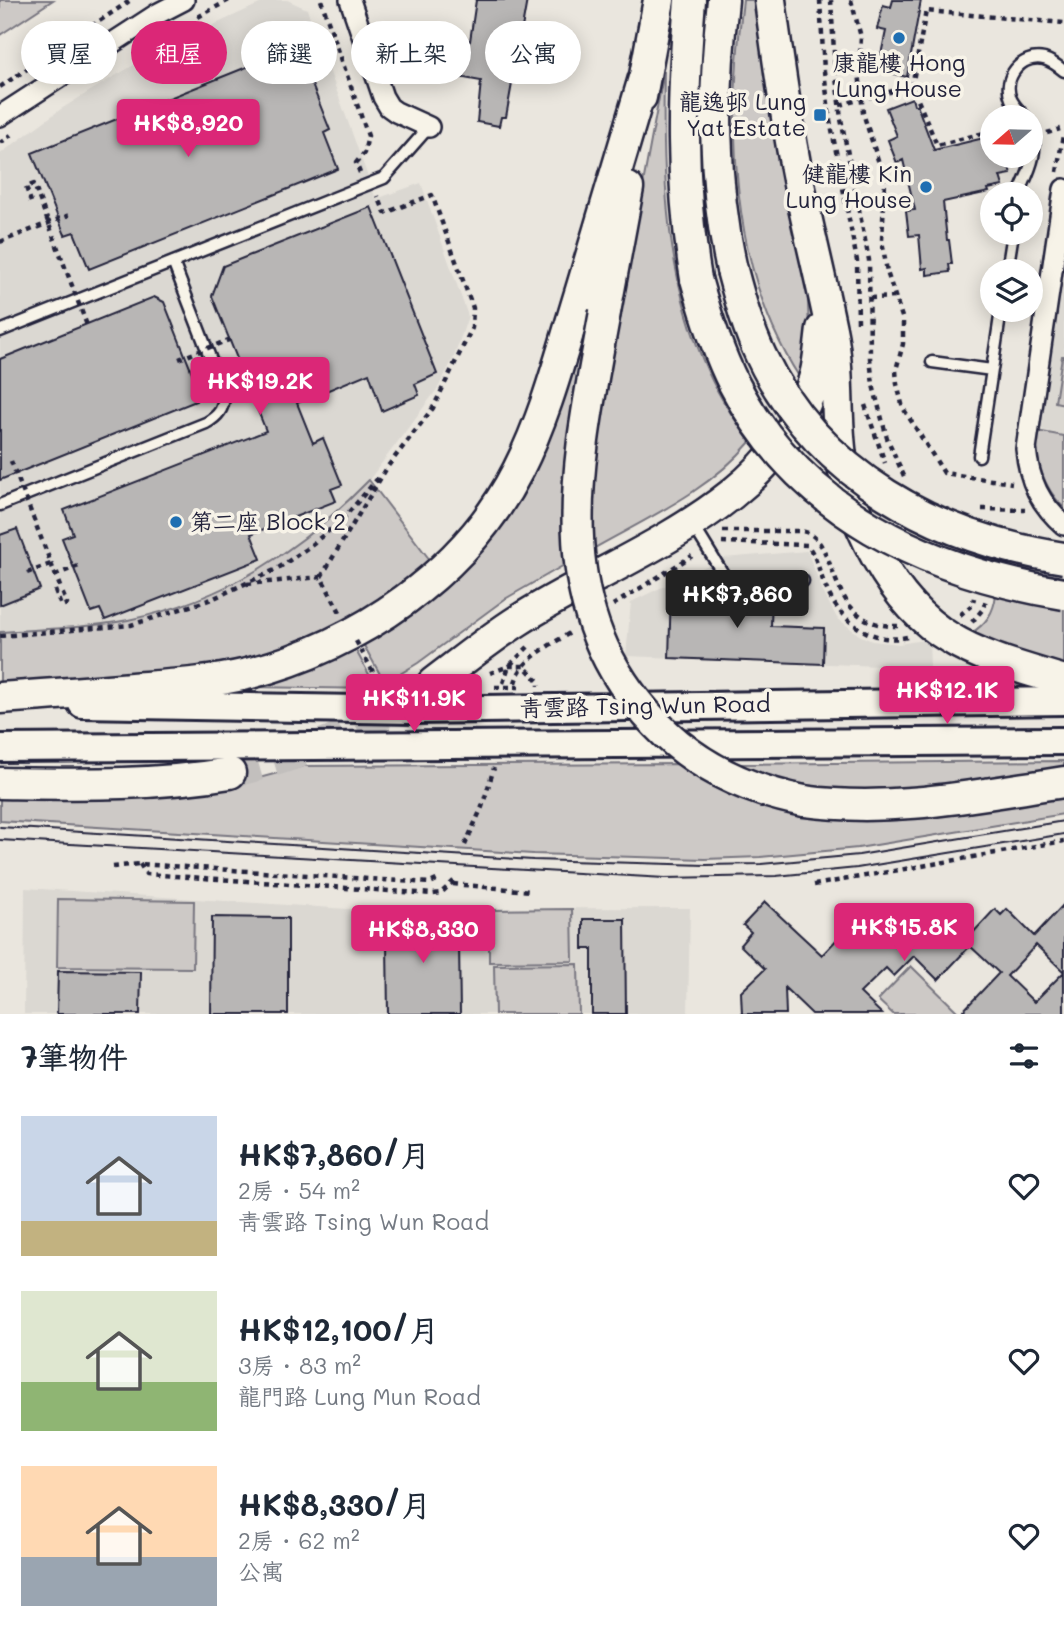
<!DOCTYPE html>
<html lang="zh-TW">
<head>
<meta charset="utf-8">
<style>
	:root { --surface:#fff; --page:#f6f6f7; --text:#1f2937; --muted:#747a83; --accent:#db2777 }
	body { margin:0; font-family:Mali,"LXGW WenKai TC",sans-serif; background:var(--page); color:var(--text); height:100vh; display:flex; flex-direction:column; font-size:26px; white-space:nowrap }
	* { box-sizing:border-box; margin:0 }
	p { font-size:23px; color:var(--muted) }
	.icon { flex:none; width:38px; height:38px; fill:none; stroke:currentColor; stroke-width:2; stroke-linecap:round; stroke-linejoin:round }
	.map { position:relative; height:1014px; overflow:hidden }
	.panel { display:flex; flex-direction:column; background:var(--surface); flex:1 }
	.panel>* { flex:none }
	.top-card { position:absolute; left:21px; top:21px; width:700px; height:63px; display:flex; gap:14px }
	.needle { width:46px; rotate:250deg }
	.fabs { position:absolute; left:980px; top:105px; display:grid; gap:14px }
	.fabs a { display:grid; place-items:center; width:63px; height:63px; border-radius:50%; background:var(--surface); box-shadow:0 4px 18px #0003; font-size:35px }
	.price { position:absolute; translate:-50% -60px; padding:0 16px; border-radius:7px; background:var(--accent); color:#fff; font-size:23px; line-height:46px; filter:drop-shadow(0 2px 4px #0008) }
	.price::after { content:''; position:absolute; left:50%; top:42px; width:21px; height:16px; margin-left:-10px; background:inherit; clip-path:polygon(0 0,100% 0,50% 100%) }
	.price.on { background:#222; color:#fff }
	ul { padding:0; list-style:none }
	li { display:flex; align-items:center; gap:21px; height:175px; padding:0 21px }
	li span { display:grid; place-items:center; flex:none; width:196px; height:140px; border-radius:0px; color:#555 }
	li>.icon { margin-inline-start:auto }
	span .icon { width:84px; height:84px; fill:#fffc; stroke-width:1 }
	li b { font-size:30px }
	h2 { display:flex; justify-content:space-between; align-items:center; height:84px; padding:0 21px; font-size:30px }
	.chip { padding:0 24px; border-radius:32px; background:var(--surface); box-shadow:0 4px 18px #0003; font-size:24px; line-height:63px }
	.chip.on { background:var(--accent); color:#fff }
	.map>svg:first-child { display:block }
	.built { fill:#dbd8d2 }
	.green { fill:#cdc9c6; stroke:#787680; stroke-width:2 }
	.building { fill:#b8b6b5; stroke:#22223b; stroke-width:2; fill-rule:evenodd }
	.lines { fill:none; stroke-linecap:round; stroke-linejoin:round }
	.primary-tunnel { stroke:#c2bfbd; stroke-width:30; stroke-dasharray:30 15; stroke-linecap:butt }
	.service-casing { stroke:#22223b; stroke-width:15 }
	.minor-casing { stroke:#22223b; stroke-width:24 }
	.secondary-casing { stroke:#22223b; stroke-width:32 }
	.primary-casing { stroke:#22223b; stroke-width:35 }
	.path { stroke:#22223b; stroke-width:4.5; stroke-dasharray:5 5; stroke-linecap:butt }
	.service { stroke:#f7f3e8; stroke-width:10 }
	.minor { stroke:#f7f3e8; stroke-width:19 }
	.secondary { stroke:#f7f3e8; stroke-width:26 }
	.primary { stroke:#f7f3e8; stroke-width:30 }
	.tram { stroke:#22223b; stroke-width:2 }
	.primary-bridge-casing { stroke:#22223b; stroke-width:35; stroke-linecap:butt }
	.path-bridge { stroke:#22223b; stroke-width:4.5; stroke-dasharray:5 5; stroke-linecap:butt }
	.primary-bridge { stroke:#f7f3e8; stroke-width:30 }
	.poi-dot { fill:#1f6fb2; stroke:#f7f3e8; stroke-width:2.5 }
	.labels { text-anchor:middle; stroke-width:7; stroke-linejoin:round; paint-order:stroke }
	.poi-label { font-size:23px; fill:#22223b; stroke:#f7f3e8; text-anchor:end }
	.street-label { font-size:23px; fill:#22223b; stroke:#f7f3e8 }
</style>
</head>
<body>
<div class="map">
<svg width="1064" height="1014" viewBox="0 0 1064 1014">
	<rect width="100%" height="100%" fill="#eae6de"/>
	<filter id="ink" filterUnits="userSpaceOnUse"><feTurbulence type="fractalNoise" baseFrequency=".0143" numOctaves="2"/><feDisplacementMap in="SourceGraphic" scale="14" xChannelSelector="R" yChannelSelector="G"/><feConvolveMatrix kernelMatrix="1 2 1 2 8 2 1 2 1" color-interpolation-filters="sRGB"/></filter>
	<g filter="url(#ink)">
		<!-- built -->
		<path class="built" d="M268,0H287L307,9L376,199L421,183L468,316L454,357L438,388L369,480L341,509L310,536L277,559L242,580L167,610L128,620L88,626L0,632V154L61,109L113,77L166,47Z
			M1064,255V435L1037,429Z
			M807,551L824,594L837,618L859,635L872,641L899,644L929,639L930,668L626,656L631,602L723,558Z
			M25,888L348,909L690,908L688,1014H24Z"/>
		<!-- green -->
		<path class="green" d="M0,0H53L0,35Z
			M743,0H758L766,79L807,275L809,332L800,378C729,268 727,126 743,0Z
			M664,71C662,174 665,279 709,374C720,398 735,420 750,442C708,492 647,518 591,550L590,526L597,430Z
			M597,282C582,364 551,481 566,564L505,599L418,663L385,683L362,642L457,573Z
			M1062,356H1064V404L1055,402Z
			M1037,431L1064,436V508C1042,486 1036,462 1037,431Z
			M369,480L430,560L402,585L337,627L266,656L191,670L0,685V632C43,629 86,628 128,620C225,600 301,550 369,480Z
			M996,594L1064,607V664L1019,653L970,634C986,624 994,613 996,594Z
			M354,647L377,689L248,687Z
			M1064,761V769L918,790L837,793L784,783L733,764Z
			M682,764L831,818L861,820L921,817L1064,796V814L858,848L760,857L705,859L533,854L0,821V796L237,784L304,766Z
			M58,899L194,901L193,968L57,967Z
			M572,909L573,961L489,962V910Z
			M578,964L579,1014H495L494,965Z
			M911,966L960,1014H893L878,1000Z"/>
		<!-- building -->
		<path class="building" d="M476,0H527L506,117H501L499,126L477,122L481,81L442,74L443,65L410,59L413,41H417V39L427,41L429,35L470,41Z
			M893,0H921L907,77L882,71L883,65L879,64L886,31L877,29L883,5L891,7Z
			M297,47L330,130L324,133L338,169L89,269L74,232L65,235L32,153Z
			M912,98L914,105H917L934,150L992,136V156H1006L1011,174L1000,176L1003,186L988,189L989,192L943,202L947,240H949L952,264H949L950,272L927,275V268L922,269L919,235L909,236L906,211L915,210L903,160L897,163L888,140L897,136L886,108Z
			M371,207L437,374L415,384L419,395L382,411L369,373L297,403L313,443L323,438L342,485L331,489L336,501L251,534L261,559L105,620L100,609L91,612L62,538L73,534L64,510L266,431L212,296L223,266Z
			M154,297L164,302L200,393L196,401L0,480V359Z
			M17,529L40,589L0,605V535Z
			M671,590L772,594L771,626L824,628L823,664L669,658Z
			M765,902L822,955L864,911L870,916L875,911L884,919L886,916L905,936L930,910L935,916L941,910L969,937L995,909L1001,915L1007,909L1034,936L1064,904V1014H960L999,973L970,946L938,980L914,956L894,976L886,968L860,993L882,1014H812L785,988L786,1014H742L741,992L765,969L740,945L751,932L743,925ZM1036,945L1064,972L1034,1002L1007,976Z
			M212,917L288,918V1014H211Z
			M466,918V942L459,943L460,1014H388L387,943L380,944V919Z
			M583,919H625L626,1014H592V949H583Z
			M58,971L141,972L140,1014H57Z"/>
		<g class="lines">
			<!-- primary-tunnel -->
			<path class="primary-tunnel" d="M230,773C310,754 365,729 433,683"/>
			<defs>
				<path id="service" d="M1025,117C1020,111 1014,106 1011,99C1002,78 1021,54 1044,59C1051,61 1058,66 1064,71
					M1019,194C1028,172 1040,153 1031,129
					M1007,271L1013,233
					M0,331L384,178L429,127
					M932,362L992,370
					M979,456L1001,310
					M0,505L206,423C219,416 226,407 223,391L173,262
					M693,525L725,577L738,580L803,581"/>
				<path id="minor" d="M350,0L383,97L389,107L396,112L429,127
					M0,116L157,14L184,0
					M1064,189L1026,449C1029,481 1040,504 1064,525"/>
				<path id="secondary" d="M82,704L414,710L1064,701
					M0,748L1064,741"/>
				<path id="primary" d="M690,0C682,96 680,184 696,279
					M723,0C713,91 712,180 732,270
					M770,0C778,60 786,120 798,179C808,229 821,279 831,329C840,371 835,414 841,456C851,521 892,604 950,638C984,659 1026,669 1064,681
					M641,97L659,0
					M605,312L628,188
					M433,683C461,662 489,639 519,620C622,554 779,507 815,376C819,361 820,345 822,329
					M0,698C44,695 88,692 132,688C171,685 209,683 247,674C358,646 466,573 518,470C547,413 562,351 581,290C602,219 623,149 644,78
					M0,783C77,784 153,786 230,773
					M804,801C893,813 976,795 1064,782"/>
			</defs>
			<!-- service casing -->
			<use href="#service" class="service-casing"/>
			<!-- minor casing -->
			<use href="#minor" class="minor-casing"/>
			<!-- secondary casing -->
			<use href="#secondary" class="secondary-casing"/>
			<!-- primary casing -->
			<use href="#primary" class="primary-casing"/>
			<!-- path -->
			<path class="path" d="M321,0L368,136L364,153L356,163L360,173
				M820,0L824,71L830,120L857,261L858,323
				M831,0L835,69L841,119L869,260L870,358L873,385L887,438L904,476
				M851,0L861,37L859,71L863,113L885,182L882,240L887,272L903,320V344L896,370L897,384L903,408L944,473L1012,483
				M198,17L229,0
				M0,87L131,0
				M840,105L912,86
				M992,131L937,145L912,86L926,11L1064,23
				M1047,133L1060,129
				M0,143L11,135
				M1057,172L1063,135
				M31,202L26,187L34,184L39,198
				M0,242L69,215
				M870,298L897,297
				M865,405L885,463
				M982,509L1025,510
				M723,531H801C842,536 822,628 898,626
				M722,542L807,545C817,556 820,576 827,590C840,621 873,645 907,637
				M27,573L51,564
				M55,575L79,566
				M247,584L321,577
				M55,590L61,606L67,604L61,589
				M613,605L692,556
				M340,612L321,577L388,466L433,408L472,328L473,308L432,195L385,213L378,196
				M960,615L972,605L974,598
				M972,622L983,609L986,600
				M0,636L131,625L212,599L277,569L306,549L342,520L379,477
				M490,673L509,666H524L539,682V686
				M503,683L509,666L528,647
				M515,683C521,658 553,644 573,631
				M465,845L482,807L494,768
				M140,864L146,874L433,894L441,893L456,879
				M113,867L139,864L430,883L441,878
				M453,884L530,891
				M814,885L1064,841"/>
			<!-- service -->
			<use href="#service" class="service"/>
			<!-- minor -->
			<use href="#minor" class="minor"/>
			<!-- secondary -->
			<use href="#secondary" class="secondary"/>
			<!-- primary -->
			<use href="#primary" class="primary"/>
			<!-- tram -->
			<path class="tram" d="M0,827L533,860L706,865L761,864L859,855L1064,821
				M0,840L665,878L776,876L857,868L1064,834"/>
			<defs>
				<path id="primary-bridge" d="M732,270C740,300 748,329 761,356C818,476 938,539 1064,558
					M696,279C706,315 717,351 734,384C799,512 928,572 1064,594
					M605,312C579,456 541,606 656,724C696,766 747,790 804,801"/>
			</defs>
			<!-- primary-bridge casing -->
			<use href="#primary-bridge" class="primary-bridge-casing"/>
			<!-- path-bridge -->
			<path class="path-bridge" d="M39,198L88,328
				M179,359L234,338
				M11,461L61,589
				M356,641L382,688L474,687
				M495,687H519"/>
			<!-- primary-bridge -->
			<use href="#primary-bridge" class="primary-bridge"/>
		</g>
	</g>
	<!-- markers -->
	<g class="poi-dot">
		<circle cx="899" cy="38" r="7"/>
		<rect x="813" y="108" width="14" height="14" rx="3.5"/>
		<circle cx="926" cy="187" r="7"/>
		<circle cx="176" cy="522" r="7"/>
	</g>
	<g class="labels">
		<!-- poi labels -->
		<g class="poi-label">
			<text x="899" y="71" text-anchor="middle">康龍樓 Hong<tspan x="899" dy="26">Lung House</tspan></text>
			<text x="806" y="110">龍逸邨 Lung<tspan x="806" dy="26">Yat Estate</tspan></text>
			<text x="912" y="182">健龍樓 Kin<tspan x="912" dy="26">Lung House</tspan></text>
			<text x="190" y="530" text-anchor="start">第二座 Block 2</text>
		</g>
		<!-- street labels -->
		<g class="street-label">
			<text transform="translate(645 706) rotate(-1)" y="8">青雲路 Tsing Wun Road</text>
		</g>
	</g>
</svg>
<div class="fabs">
<a><svg class="needle" viewBox="-14 -14 28 28"><path d="M0-13l5 13h-10z" fill="#e53935"/><path d="M0 13l5-13h-10z" fill="#747a83"/></svg></a>
<a><svg class="icon" aria-label="locate" viewBox="0 0 24 24"><circle cx="12" cy="12" r="6"/><path d="M12 2v4M12 18v4M2 12h4M18 12h4"/></svg></a>
<a><svg class="icon" aria-label="layers" viewBox="0 0 24 24"><path d="M12 4l9 5-9 5-9-5zM3 14l9 5 9-5"/></svg></a>
</div>
<b class="price" style="left:188px;top:159px">HK$8,920</b>
<b class="price" style="left:260px;top:417px">HK$19.2K</b>
<b class="price on" style="left:737px;top:630px">HK$7,860</b>
<b class="price" style="left:947px;top:726px">HK$12.1K</b>
<b class="price" style="left:414px;top:734px">HK$11.9K</b>
<b class="price" style="left:904px;top:963px">HK$15.8K</b>
<b class="price" style="left:423px;top:965px">HK$8,330</b>
<div class="top-card">
<a class="chip">買屋</a>
<a class="chip on">租屋</a>
<a class="chip">篩選</a>
<a class="chip">新上架</a>
<a class="chip">公寓</a>
</div>
</div>
<section class="panel">
<h2>7筆物件<svg class="icon" aria-label="filters" viewBox="0 0 24 24"><path d="M4 7h16M4 17h16"/><circle cx="9" cy="7" r="2"/><circle cx="15" cy="17" r="2"/></svg></h2>
<ul>
<li><span style="background:linear-gradient(#c9d6e8 75%,#c2b280 0)"><svg class="icon" aria-label="home" viewBox="0 0 24 24"><path d="M3 11l9-7 9 7M6 9v11h12V9"/></svg></span><div><b>HK$7,860/月</b><p>2房 · 54 m²</p><p>青雲路 Tsing Wun Road</p></div><svg class="icon" aria-label="heart" viewBox="0 0 24 24"><path d="M12 20l-8-8c-3-5 5-10 8-4 3-6 11-1 8 4z"/></svg></li>
<li><span style="background:linear-gradient(#dfe7d0 65%,#8fb573 0)"><svg class="icon" aria-label="home" viewBox="0 0 24 24"><path d="M3 11l9-7 9 7M6 9v11h12V9"/></svg></span><div><b>HK$12,100/月</b><p>3房 · 83 m²</p><p>龍門路 Lung Mun Road</p></div><svg class="icon" aria-label="heart" viewBox="0 0 24 24"><path d="M12 20l-8-8c-3-5 5-10 8-4 3-6 11-1 8 4z"/></svg></li>
<li><span style="background:linear-gradient(#ffd9b3 65%,#9aa5b1 0)"><svg class="icon" aria-label="home" viewBox="0 0 24 24"><path d="M3 11l9-7 9 7M6 9v11h12V9"/></svg></span><div><b>HK$8,330/月</b><p>2房 · 62 m²</p><p>公寓</p></div><svg class="icon" aria-label="heart" viewBox="0 0 24 24"><path d="M12 20l-8-8c-3-5 5-10 8-4 3-6 11-1 8 4z"/></svg></li>
</ul>
</section>
</body>
</html>
